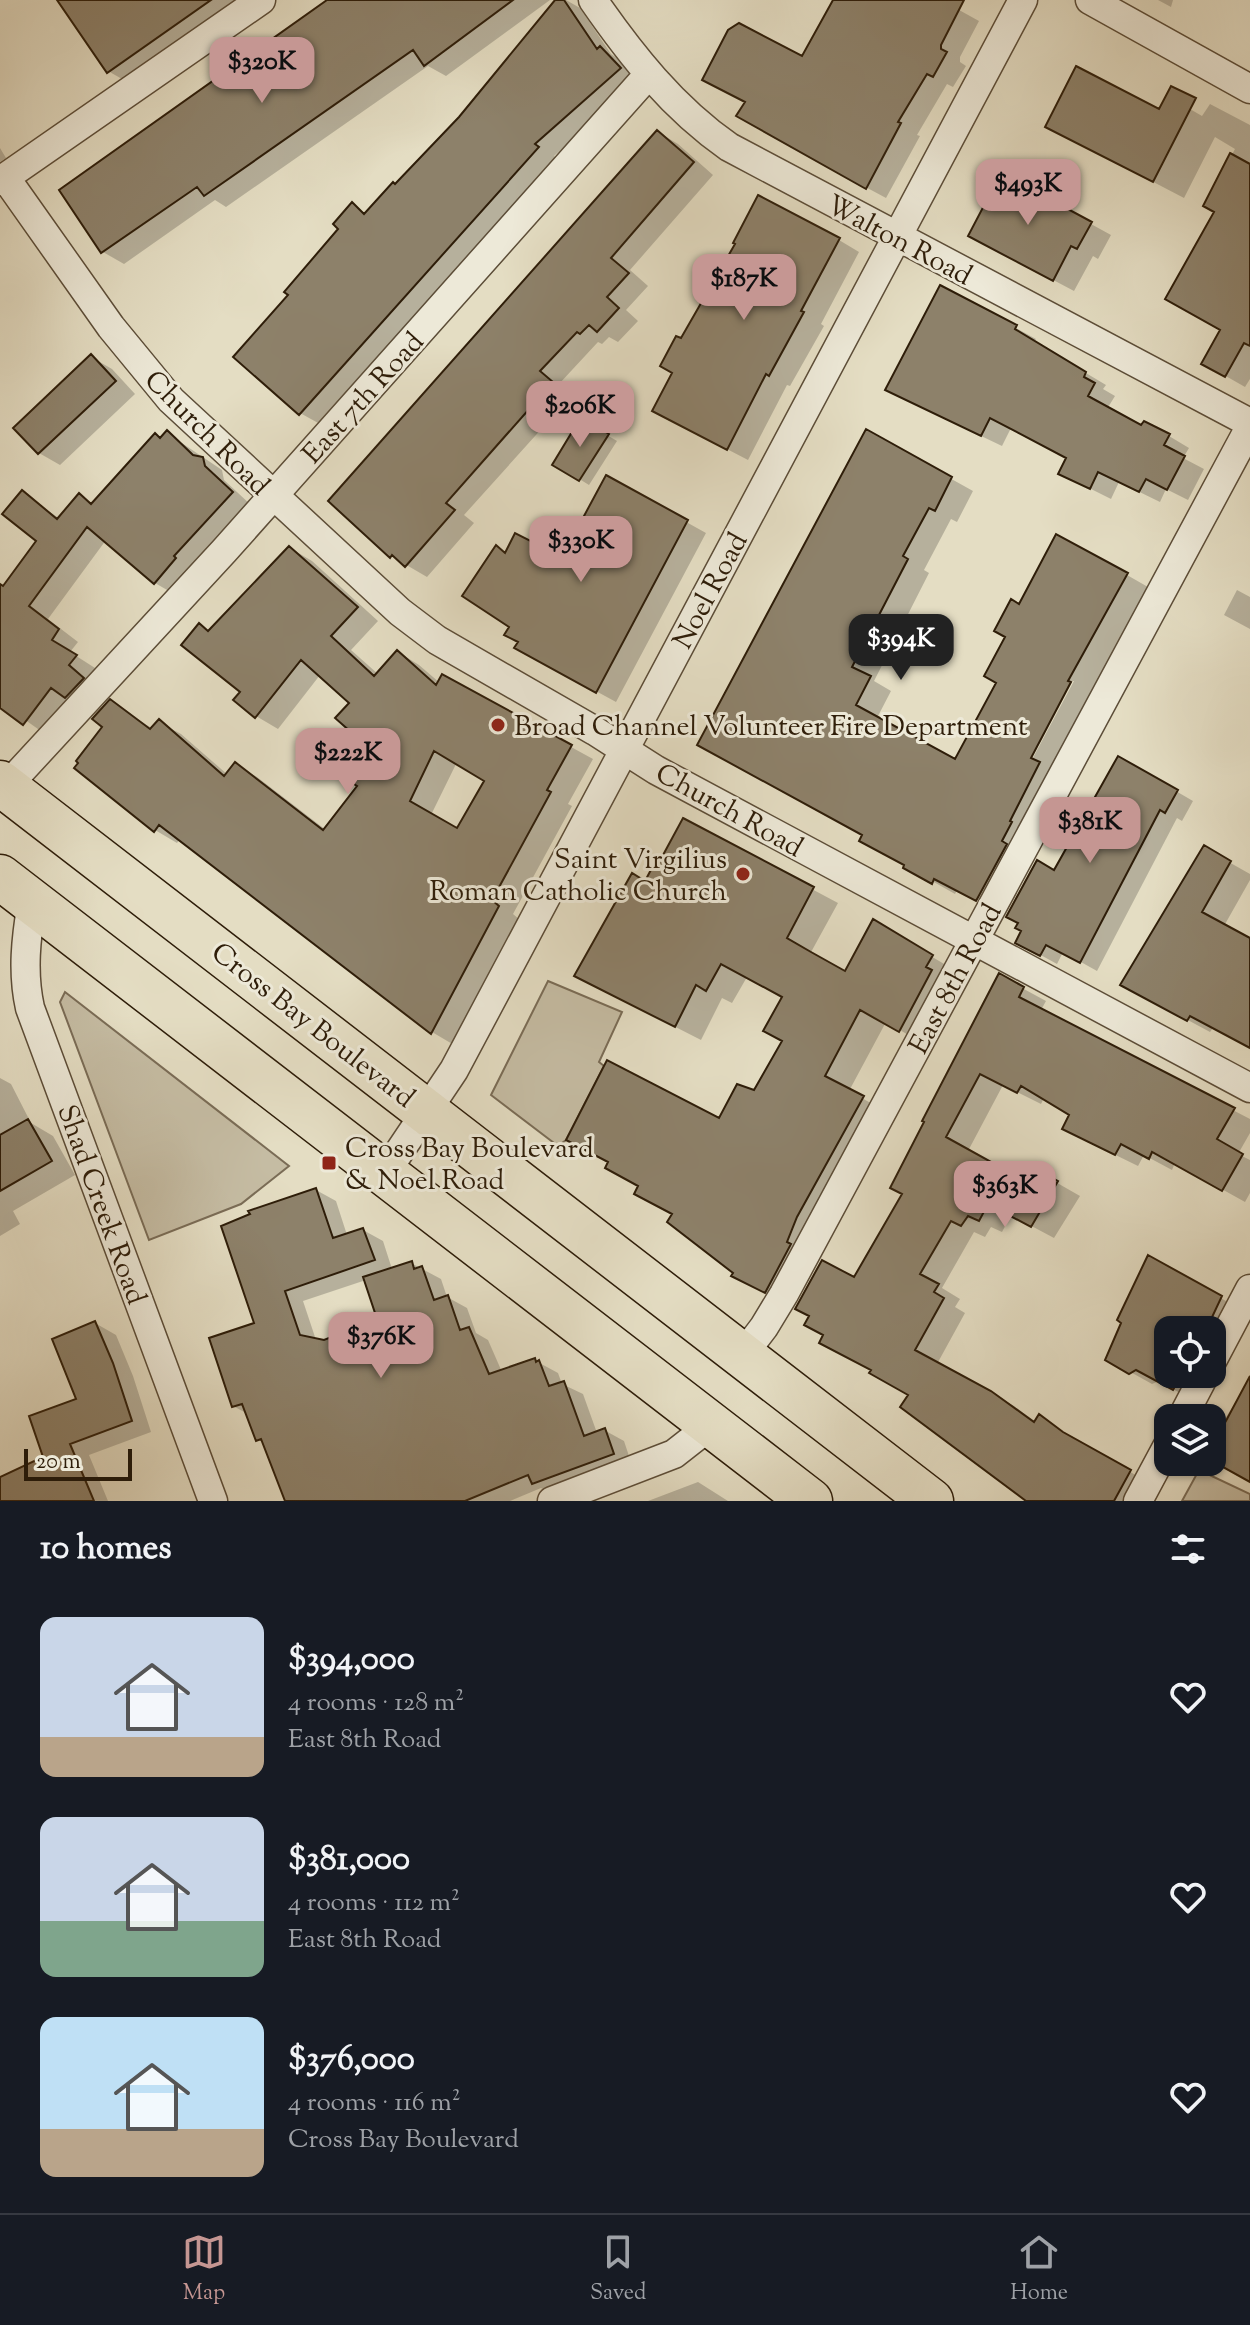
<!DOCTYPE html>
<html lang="en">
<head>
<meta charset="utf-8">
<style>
	:root { --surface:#171b24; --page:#20242c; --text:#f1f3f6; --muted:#9ea1a6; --line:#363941; --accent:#c59692 }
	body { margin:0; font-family:"Sorts Mill Goudy",serif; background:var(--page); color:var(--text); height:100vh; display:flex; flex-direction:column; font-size:30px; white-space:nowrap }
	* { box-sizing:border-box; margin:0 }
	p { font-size:26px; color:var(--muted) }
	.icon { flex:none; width:44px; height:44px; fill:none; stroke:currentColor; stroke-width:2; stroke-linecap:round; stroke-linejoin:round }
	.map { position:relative; height:1501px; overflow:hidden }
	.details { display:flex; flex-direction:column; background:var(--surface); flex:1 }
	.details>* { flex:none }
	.buttons { position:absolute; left:1154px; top:1316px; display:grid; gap:16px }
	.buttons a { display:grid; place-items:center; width:72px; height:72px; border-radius:16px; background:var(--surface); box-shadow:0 2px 6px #0004; font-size:40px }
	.scale { position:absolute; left:24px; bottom:20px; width:108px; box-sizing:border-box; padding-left:8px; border:4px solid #2e1d09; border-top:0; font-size:22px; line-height:28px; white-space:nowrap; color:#2e1d09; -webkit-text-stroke:6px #ede9d8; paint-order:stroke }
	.price { position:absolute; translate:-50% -68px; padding:0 18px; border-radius:16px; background:var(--accent); color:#111; font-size:26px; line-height:52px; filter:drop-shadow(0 2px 4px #0008) }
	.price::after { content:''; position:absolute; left:50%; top:48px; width:24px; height:18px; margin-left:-12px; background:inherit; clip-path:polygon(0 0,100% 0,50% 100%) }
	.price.active { background:#222; color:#fff }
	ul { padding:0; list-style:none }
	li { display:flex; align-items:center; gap:24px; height:200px; padding:0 40px }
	li span { display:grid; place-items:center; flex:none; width:224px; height:160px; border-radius:16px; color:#555 }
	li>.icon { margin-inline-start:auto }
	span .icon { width:96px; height:96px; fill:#fffc; stroke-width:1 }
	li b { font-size:34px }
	h2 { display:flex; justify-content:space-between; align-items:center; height:96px; padding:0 40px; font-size:34px }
	.menu { display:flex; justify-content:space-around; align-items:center; height:112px; border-top:2px solid var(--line); background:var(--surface); font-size:22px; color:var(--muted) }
	.menu a { display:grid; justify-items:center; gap:4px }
	.menu .active { color:var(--accent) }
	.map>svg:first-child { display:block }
	.green { fill:#c5bca3; stroke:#7a6c56; stroke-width:2 }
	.shadow { fill:#0003; fill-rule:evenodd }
	.building { fill:#8d816a; stroke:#2e1d09; stroke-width:2; fill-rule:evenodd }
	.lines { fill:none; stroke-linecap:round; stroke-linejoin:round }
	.street-casing { stroke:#5c4d38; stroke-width:31 }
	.primary-casing { stroke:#2e1d09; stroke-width:47 }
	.street { stroke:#ede9d8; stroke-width:28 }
	.primary { stroke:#e4ddc3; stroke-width:44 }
	.poi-dot { fill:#8f2418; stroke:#ede9d8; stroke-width:3 }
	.labels { text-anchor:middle; stroke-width:6; stroke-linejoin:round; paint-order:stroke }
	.street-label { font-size:28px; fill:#2e1d09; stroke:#ede9d8 }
	.poi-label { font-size:28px; fill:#2e1d09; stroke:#ede9d8; text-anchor:start }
</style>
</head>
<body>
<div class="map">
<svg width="1250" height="1501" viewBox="0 0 1250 1501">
	<rect width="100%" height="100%" fill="#e4ddc3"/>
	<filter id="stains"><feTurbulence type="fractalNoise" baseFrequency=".0025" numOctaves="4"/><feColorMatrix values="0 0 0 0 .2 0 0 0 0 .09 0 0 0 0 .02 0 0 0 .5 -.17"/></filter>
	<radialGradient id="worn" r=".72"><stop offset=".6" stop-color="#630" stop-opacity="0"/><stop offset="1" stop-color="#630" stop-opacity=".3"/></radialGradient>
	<!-- green -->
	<path class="green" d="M548,981L622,1012L599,1062L604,1066L566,1140L558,1146L491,1095Z
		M65,992L289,1166L241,1204L149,1240L60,1002Z
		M1199,1470L1250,1494V1501H1182Z"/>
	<!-- shadow -->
	<path class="shadow" d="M60,0H253L129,83L108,71Z
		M337,0H550L446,76L428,66L226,207L215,200L124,264L103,252L62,191Z
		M558,0H566L580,8L611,54L620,60L639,80L554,156L557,159L320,424L300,413L291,294L341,229L352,205L367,214L396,186L460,118Z
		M835,0H941L979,21L960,57V62L966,66L953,87L947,84L917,135L920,136L886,198L819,162L803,58Z
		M1158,0H1173L1171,7Z
		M1210,104L1250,125V379L1245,387L1203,363L1223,329L1217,212L1205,205L1235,149L1215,137L1184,198L1048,127L1190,109L1202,116Z
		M658,132L678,144L713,175L630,270L648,286L626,310L638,321L618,342L609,337L602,344L598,342L559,384L572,395L464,515L474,523L427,577L391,556L331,501Z
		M0,148L6,158L0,162Z
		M1091,224L1111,235L1098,259L1093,256L1074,291L991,247Z
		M839,240L859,252L821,324L824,326L790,386L787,385L748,460L675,422V372L682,341L738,243Z
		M941,287L1036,339L1034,342L1106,385L1103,389L1115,396L1107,409L1142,428L1169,436L1189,448L1183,458L1204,469L1188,500L1166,489L1160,502L1119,482L1111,499L1081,484L1068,458L1011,428L1002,446L908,401Z
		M91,357L112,369L135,394L60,465L39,453Z
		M582,420L617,441L589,485L555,464Z
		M867,432L973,491L957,522L951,519L924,570L929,573L874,681L891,691L877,718L956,761L998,682L1020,606L1127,575L1148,587L1089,695L1092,697L999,912L957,890L955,894L925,877L865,835L721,757ZM1070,681H1074L1028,767L1024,766Z
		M167,433L222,470L224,480L251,505L174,594L155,583L106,540L48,619L78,642L70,652L95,668L88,678L102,690L45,734L0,702V586L4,589L39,541L22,493L60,519L79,496L94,504Z
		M607,478L706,533L616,702L517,648L521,642L511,627L496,548L507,554L563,560Z
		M290,548L312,561L378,621L351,650L378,674L398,652L419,665L440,683L443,677L593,759L568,804L572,806L513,914L520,920L454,1045L432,1032L180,839L177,843L155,830L105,726L111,702L153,729L159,722L181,734L228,775L235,765L257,777L326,830L359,786L371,748L352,703L320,675L278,729L256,716L199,625L210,632ZM457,762L487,781L457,830L431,815Z
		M1237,590L1250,597V629L1224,615Z
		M1119,758L1193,801L1182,821L1177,818L1097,971L1063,952L1057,964L1017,942L1024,930L1020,923L1055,873Z
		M684,821L838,903L810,954L846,974L873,922L956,971L924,1044L886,1022L849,1091L887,1112L790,1306L758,1289L755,1093L784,1040V997L747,977L732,1003L722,998L701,1040L601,989L646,884L657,871Z
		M1204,848L1250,874V880L1224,926L1250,940V1047L1213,1028L1210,1032L1145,997Z
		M1000,976L1046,1001L1041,1010L1250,1119V1133L1238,1154L1250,1160V1193L1245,1202L1175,1163L1172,1170L1144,1155L1138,1166L1087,1141L1071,1114L1044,1098L1041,1104L1003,1085L968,1151L1023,1181L1031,1168L1080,1196L1054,1238L1011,1215L1002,1232L991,1227L985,1237L974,1232L942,1288L960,1299L955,1307L965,1313L937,1364L1014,1406L1036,1422L1040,1417L1083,1446L1152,1484L1143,1501H1028L910,1394L855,1279L904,1194Z
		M0,1078L11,1084L31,1123L53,1136L75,1175L13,1211L20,1224L0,1236Z
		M316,1190L336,1201L347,1235L363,1230L383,1241L392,1269L411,1263L441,1279L447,1297L467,1308L476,1333L488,1340L502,1372L534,1360L558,1373L562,1384L583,1394L597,1433L604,1430L624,1441L632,1465L552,1494L541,1488L510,1501H286L265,1443L258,1439L248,1414L233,1406L256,1324ZM366,1280L379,1320L325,1342L316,1340L303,1301Z
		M1149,1258L1242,1310L1212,1366V1330H1168V1374H1208L1194,1401L1159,1381L1152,1384L1107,1359Z
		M95,1323L116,1335L133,1376L151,1432L89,1455L108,1501H0V1480L46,1458L79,1400Z
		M1250,1379V1481L1212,1459V1451L1226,1424L1223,1422Z
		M698,1482L728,1501H648Z"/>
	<!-- building -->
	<path class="building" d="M57,0H211L107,73Z
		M327,0H513L424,66L413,50L204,196L197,187L101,253L59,190Z
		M555,0H564L597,49L600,46L621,68L535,144L539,147L299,415L233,357L288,295L284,292L338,229L333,224L352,202L364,214L393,182L395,184L459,117Z
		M833,0H964L941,45V49L947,52L933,77L927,74L898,122L901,123L866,189L736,116L745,102L702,80L728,30L739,23L802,56Z
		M1076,66L1159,109L1171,86L1196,98L1153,182L1045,127Z
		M657,130L694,162L611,258L629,273L607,297L619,308L597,332L589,325L580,334L577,332L540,371L553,382L446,503L455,510L405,567L392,555L390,558L328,501Z
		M1230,153L1250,164V346L1244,343L1225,377L1201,364L1220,330L1165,299L1214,212L1203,206Z
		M1001,173L1092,222L1077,249L1071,246L1053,281L968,236Z
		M758,195L840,238L801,311L804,312L769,376L766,374L727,450L652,411L672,373L660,366L676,336L681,338L735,244L733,243Z
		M940,285L1017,325L1015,329L1086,372L1084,377L1095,383L1088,396L1141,425L1144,421L1170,434L1164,445L1185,456L1167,490L1146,479L1139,492L1098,472L1090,489L1058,474L1066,458L990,418L981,436L885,390Z
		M91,354L116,381L38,454L13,428Z
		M581,417L609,434L579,481L552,465Z
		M866,429L952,477L935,511L929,508L903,556L908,559L852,667L871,676L856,705L955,759L996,683L984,676L1005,637L994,631L1011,599L1019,604L1056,534L1128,573L1068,681L1071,682L1031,758L1040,762L1010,821L1012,822L1002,841L1007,844L976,901L934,879L932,884L903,868L904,865L859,841L862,835L697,745Z
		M167,430L193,455L203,457L205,466L233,492L174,556L176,558L154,584L87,527L29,606L59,629L52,640L77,655L69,665L84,678L65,698L51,688L23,725L0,708V584L3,586L36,541L2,514L22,490L57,519L79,493L91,504L155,433L160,438Z
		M606,475L688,520L596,693L514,648L518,642L504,635L509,627L462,596L496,545L505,553L515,533L562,557Z
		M289,546L358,607L331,636L374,676L397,650L436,685L442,674L572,745L547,790L551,792L492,900L499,906L431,1034L159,825L154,832L74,768L78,763L76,761L102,727L92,719L110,699L150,729L159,719L224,776L235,762L323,830L357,786L346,779L369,748L335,718L349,703L301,660L255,718L233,700L240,692L181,645L199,623L208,631ZM434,751L484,781L457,828L410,801Z
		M1118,756L1178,790L1165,813L1160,810L1080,963L1046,945L1040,956L1015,943L1021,931L1015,928L1018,923L1006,917L1037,860L1054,870Z
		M683,818L814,887L787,938L811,952L845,971L873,919L933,955L926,967L932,970L899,1032L860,1010L825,1076L864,1096L797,1217L787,1242L791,1244L765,1293L731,1276L733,1273L667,1222L672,1214L634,1194L638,1186L605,1168L608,1162L566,1140L607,1060L719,1118L737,1084L754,1090L782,1041L763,1031L782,997L721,964L706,991L696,985L675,1027L574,976L632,873L645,881L653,866L656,868Z
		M1204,845L1231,861L1202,912L1250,938V1048L1190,1016L1187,1021L1120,985Z
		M999,973L1024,987L1019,997L1235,1108L1217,1139L1243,1154L1222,1191L1152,1152L1149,1159L1121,1144L1115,1155L1062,1129L1069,1115L1021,1086L1017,1093L980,1074L946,1137L1022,1179L1030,1165L1058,1181L1031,1227L988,1204L979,1221L968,1216L961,1226L951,1221L920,1274L939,1284L934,1292L944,1298L915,1350L991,1391L1034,1422L1039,1414L1063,1432L1131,1470L1114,1501H1026L900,1407L908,1395L869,1373L871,1370L819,1343L823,1335L804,1325L809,1316L795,1309L822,1260L854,1277L902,1194L890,1188L924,1122L922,1121Z
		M28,1119L52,1161L0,1191V1135Z
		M316,1188L333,1238L363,1228L375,1260L285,1291L300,1335L324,1340L377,1319L363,1277L412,1261L414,1269L422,1266L434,1300L448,1295L460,1330L469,1327L489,1374L535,1358L536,1362L539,1360L549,1386L564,1381L584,1436L605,1428L614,1454L532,1484L528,1475L465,1501H285L261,1439L256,1441L242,1404L232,1407L209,1338L254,1323L221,1226L250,1214L248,1211Z
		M1148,1255L1222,1296L1206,1330H1168V1374H1182L1173,1390L1136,1370L1129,1374L1105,1360L1121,1323L1117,1320Z
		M95,1321L113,1363L132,1421L70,1444L94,1501H0V1477L43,1457L29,1416L76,1399L52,1339Z
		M1250,1376V1482L1212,1461V1447Z"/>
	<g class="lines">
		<defs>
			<path id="street" d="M593,0C631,55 673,108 729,147L1250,423
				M1090,0L1250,89
				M5,177L111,327L171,400L400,612L437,640L595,731L656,770L1250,1088
				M0,181L261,0
				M6,787L224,551L649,74
				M32,902C26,938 22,972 30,1008L213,1501
				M385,1173L454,1070L1023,0
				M742,1356L764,1327L784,1294L1250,427
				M1212,1361L1250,1289
				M1182,1418L1205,1374
				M552,1501L674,1454L711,1425
				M1138,1501L1168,1445"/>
			<path id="primary" d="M0,783L931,1501
				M0,877L810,1501"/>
		</defs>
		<!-- street casing -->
		<use href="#street" class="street-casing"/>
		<!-- primary casing -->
		<use href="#primary" class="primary-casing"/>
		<!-- street -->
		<use href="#street" class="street"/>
		<!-- primary -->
		<use href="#primary" class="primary"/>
	</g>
	<!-- markers -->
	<g class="poi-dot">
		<circle cx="498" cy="725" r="8"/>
		<circle cx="743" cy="874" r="8"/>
		<rect x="321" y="1155" width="16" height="16" rx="4"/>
	</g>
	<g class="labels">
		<!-- street labels -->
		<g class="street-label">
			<text transform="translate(900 239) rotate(28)" y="10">Walton Road</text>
			<text transform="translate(362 397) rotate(-48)" y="10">East 7th Road</text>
			<text transform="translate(208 432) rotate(45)" y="10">Church Road</text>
			<text transform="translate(709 590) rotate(-62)" y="10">Noel Road</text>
			<text transform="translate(730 809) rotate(29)" y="10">Church Road</text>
			<text transform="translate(954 978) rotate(-62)" y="10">East 8th Road</text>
			<text transform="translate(314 1024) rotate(38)" y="10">Cross Bay Boulevard</text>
			<text transform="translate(103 1204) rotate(70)" y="10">Shad Creek Road</text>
		</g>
		<!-- poi labels -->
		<g class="poi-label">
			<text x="514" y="735">Broad Channel Volunteer Fire Department</text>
			<text x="727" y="868" text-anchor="end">Saint Virgilius<tspan x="727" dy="32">Roman Catholic Church</tspan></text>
			<text x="345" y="1157">Cross Bay Boulevard<tspan x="345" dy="32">&amp; Noel Road</tspan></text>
		</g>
	</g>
	<rect width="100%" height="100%" filter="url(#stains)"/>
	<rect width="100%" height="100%" fill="url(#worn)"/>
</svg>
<div class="buttons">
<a><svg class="icon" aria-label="locate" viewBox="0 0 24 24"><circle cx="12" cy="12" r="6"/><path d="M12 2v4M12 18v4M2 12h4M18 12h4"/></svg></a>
<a><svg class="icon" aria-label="layers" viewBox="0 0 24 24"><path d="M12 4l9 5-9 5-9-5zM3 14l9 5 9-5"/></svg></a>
</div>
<div class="scale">20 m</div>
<b class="price" style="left:262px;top:105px">$320K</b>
<b class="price" style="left:1028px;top:227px">$493K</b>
<b class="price" style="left:744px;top:322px">$187K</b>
<b class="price" style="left:580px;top:449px">$206K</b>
<b class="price" style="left:581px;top:584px">$330K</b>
<b class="price active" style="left:901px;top:682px">$394K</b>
<b class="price" style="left:348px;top:796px">$222K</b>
<b class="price" style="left:1090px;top:865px">$381K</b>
<b class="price" style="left:1005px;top:1229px">$363K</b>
<b class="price" style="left:381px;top:1380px">$376K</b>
</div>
<section class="details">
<h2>10 homes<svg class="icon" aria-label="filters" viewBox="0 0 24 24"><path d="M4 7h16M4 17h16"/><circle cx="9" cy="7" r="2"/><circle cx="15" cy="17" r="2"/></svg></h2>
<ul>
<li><span style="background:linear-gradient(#c9d6e8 75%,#b9a48a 0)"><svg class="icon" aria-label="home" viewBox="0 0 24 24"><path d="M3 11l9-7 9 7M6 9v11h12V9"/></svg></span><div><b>$394,000</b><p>4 rooms · 128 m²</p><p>East 8th Road</p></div><svg class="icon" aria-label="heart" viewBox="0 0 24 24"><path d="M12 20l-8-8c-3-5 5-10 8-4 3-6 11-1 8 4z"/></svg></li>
<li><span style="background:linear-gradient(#c9d6e8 65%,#7fa58c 0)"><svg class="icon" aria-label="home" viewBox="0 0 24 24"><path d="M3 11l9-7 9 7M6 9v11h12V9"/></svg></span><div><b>$381,000</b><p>4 rooms · 112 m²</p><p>East 8th Road</p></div><svg class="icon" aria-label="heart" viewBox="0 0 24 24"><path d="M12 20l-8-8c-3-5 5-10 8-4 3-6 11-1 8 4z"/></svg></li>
<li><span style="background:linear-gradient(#bfe0f5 70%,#b9a48a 0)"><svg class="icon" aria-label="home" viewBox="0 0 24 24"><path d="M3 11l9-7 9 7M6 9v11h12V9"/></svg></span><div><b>$376,000</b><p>4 rooms · 116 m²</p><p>Cross Bay Boulevard</p></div><svg class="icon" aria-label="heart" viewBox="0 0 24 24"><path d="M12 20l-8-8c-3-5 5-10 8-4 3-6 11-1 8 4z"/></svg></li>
</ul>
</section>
<nav class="menu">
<a class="active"><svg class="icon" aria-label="map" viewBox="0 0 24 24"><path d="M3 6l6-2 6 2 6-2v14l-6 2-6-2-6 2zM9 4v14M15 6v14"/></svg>Map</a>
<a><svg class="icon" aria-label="saved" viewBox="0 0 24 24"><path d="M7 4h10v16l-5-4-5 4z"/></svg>Saved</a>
<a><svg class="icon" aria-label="home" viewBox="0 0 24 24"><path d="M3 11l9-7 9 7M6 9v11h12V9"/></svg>Home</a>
</nav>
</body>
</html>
